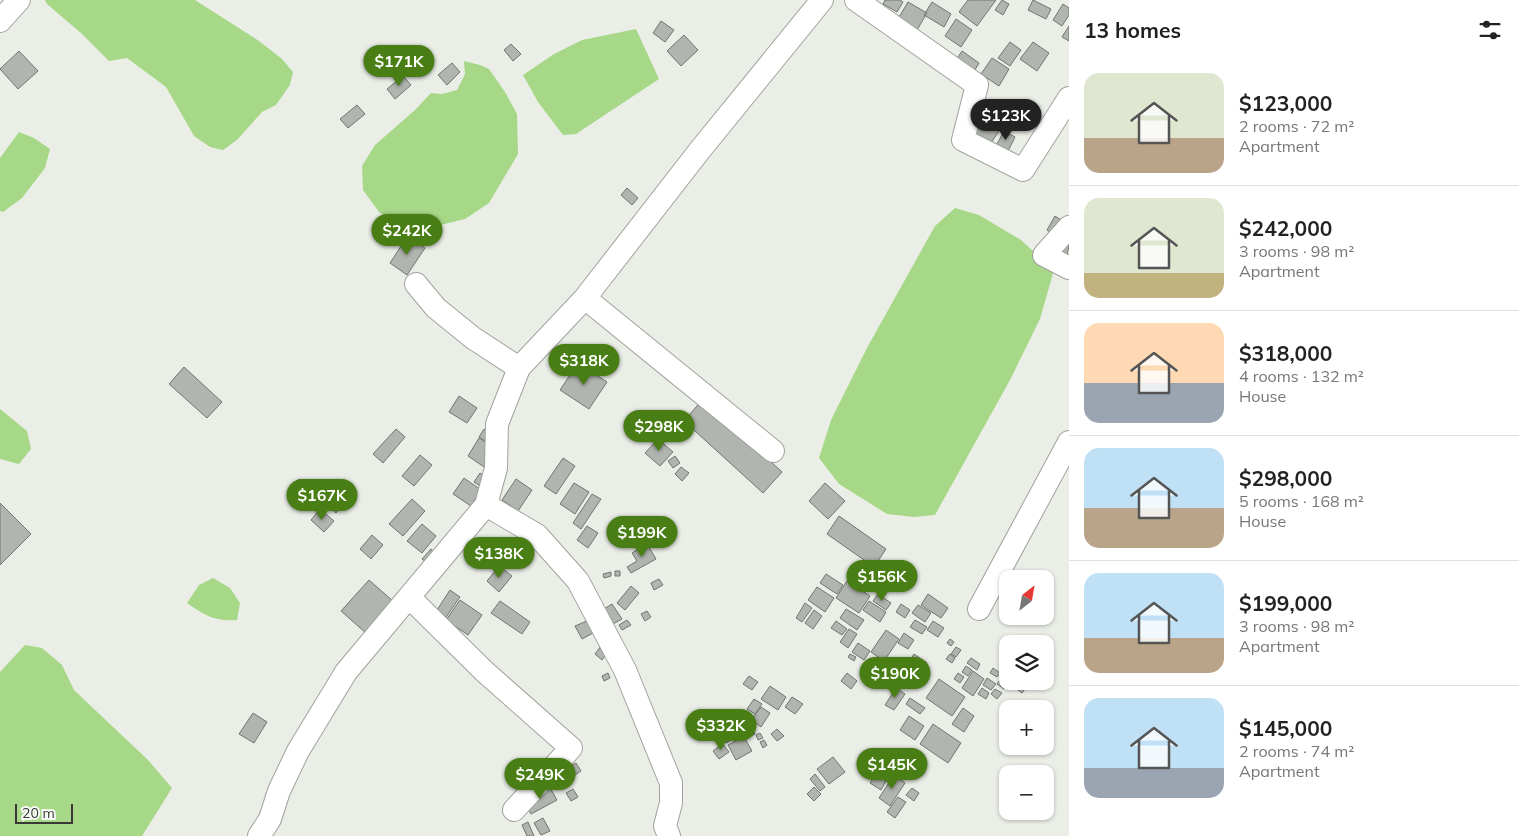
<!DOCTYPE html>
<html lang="en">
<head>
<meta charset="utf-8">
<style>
	:root { --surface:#fff; --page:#f2f2f2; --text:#222; --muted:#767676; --line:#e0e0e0; --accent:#487e13 }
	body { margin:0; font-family:Mulish,sans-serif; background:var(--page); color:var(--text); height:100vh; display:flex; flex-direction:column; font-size:19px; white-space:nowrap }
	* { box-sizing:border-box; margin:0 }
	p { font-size:16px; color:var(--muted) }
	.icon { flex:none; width:28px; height:28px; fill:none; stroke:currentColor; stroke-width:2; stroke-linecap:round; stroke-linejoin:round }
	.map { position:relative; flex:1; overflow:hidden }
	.details { display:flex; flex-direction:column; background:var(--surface); width:450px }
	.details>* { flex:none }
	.needle { width:32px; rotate:31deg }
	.controls { position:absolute; left:999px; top:570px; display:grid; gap:10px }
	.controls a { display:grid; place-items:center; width:55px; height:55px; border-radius:10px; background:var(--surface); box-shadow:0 1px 4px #0004; font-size:25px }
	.scale { position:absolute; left:15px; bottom:12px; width:58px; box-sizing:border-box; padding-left:5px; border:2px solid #383937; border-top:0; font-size:14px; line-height:18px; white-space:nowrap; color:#383937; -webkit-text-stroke:4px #f7fbf5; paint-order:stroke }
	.price { position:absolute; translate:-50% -42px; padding:0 11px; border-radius:18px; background:var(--accent); color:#fff; font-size:16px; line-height:32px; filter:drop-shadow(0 1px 2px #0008) }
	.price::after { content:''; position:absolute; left:50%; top:30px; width:15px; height:11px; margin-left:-8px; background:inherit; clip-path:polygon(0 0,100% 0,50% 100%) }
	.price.current { background:#222; color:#fff }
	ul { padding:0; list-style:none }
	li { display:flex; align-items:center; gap:15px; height:125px; padding:0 15px }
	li+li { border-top:1px solid var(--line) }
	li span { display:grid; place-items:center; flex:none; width:140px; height:100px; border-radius:15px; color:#555 }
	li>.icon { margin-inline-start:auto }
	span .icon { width:60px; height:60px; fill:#fffc; stroke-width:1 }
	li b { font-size:21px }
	h2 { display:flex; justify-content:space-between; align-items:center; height:60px; padding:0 15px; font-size:21px }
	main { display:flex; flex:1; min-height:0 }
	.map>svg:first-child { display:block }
	.water { fill:#a7d887 }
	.building { fill:#b1b5af; stroke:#727670 }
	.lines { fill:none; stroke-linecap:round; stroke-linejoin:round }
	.minor-casing { stroke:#9fa39d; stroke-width:24 }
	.minor { stroke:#fff; stroke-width:22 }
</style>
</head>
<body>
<main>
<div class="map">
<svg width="1069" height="836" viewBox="0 0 1069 836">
	<rect width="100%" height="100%" fill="#eaeee7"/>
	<!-- water -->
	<path class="water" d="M45,0H195L259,41L282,59L293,72L290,85L276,105L262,112L237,140L223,150L210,147L194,136L166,87L127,58L109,61L82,34L47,4Z
		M636,29L659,79L576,134L563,135L538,102L523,75L554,54L582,40Z
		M464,61L480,65L489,69L505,92L517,114L518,154L489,203L465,219L432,227L401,226L379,212L363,190L362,166L375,145L415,110L431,93L442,94L457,90L465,74Z
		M19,132L34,138L50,149L45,168L22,198L3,212L0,211V158Z
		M955,208L979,215L1021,240L1054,270L1040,319L1010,380L935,515L914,517L887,514L839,484L819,458L831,420L868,346L935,226Z
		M0,409L27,431L31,449L19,464L0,459Z
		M213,578L230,588L240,603L237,620C216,622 204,615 187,603L199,585Z
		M25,645L42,648L62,665L74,690L148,760L172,788L142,836H0V672Z"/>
	<!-- building -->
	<path class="building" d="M885,0H900L903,2L897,12L883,4Z
		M968,0H996L977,26L959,12Z
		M1002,0L1009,4L1003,15L995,10Z
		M1033,0L1051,9L1046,19L1028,10Z
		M908,2L927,13L914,35L895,24Z
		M932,2L951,14L944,27L924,15Z
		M1063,4L1069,8V15L1062,26L1053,20Z
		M956,19L972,30L961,47L945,36Z
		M661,21L674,30L665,42L653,33Z
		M1069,26V41L1062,37Z
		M684,35L698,50L681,66L667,51Z
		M1010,42L1021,50L1010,66L998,58Z
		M1033,42L1049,53L1037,71L1020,59Z
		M511,44L521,54L513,61L504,50Z
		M19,51L38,71L18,89L0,69Z
		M962,51L979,63L972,75L954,63Z
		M992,58L1009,69L999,86L981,74Z
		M452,63L460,72L447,85L438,75Z
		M403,76L411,85L395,99L387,89Z
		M986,101L997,109L993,116L981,108Z
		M357,105L365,114L348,128L340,119Z
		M985,114L1003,125L991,143L974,133Z
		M1004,131L1015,137L1008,151L997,144Z
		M627,188L638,198L632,205L621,195Z
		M1055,216L1061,220L1053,234L1047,230Z
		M407,237L425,248L407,275L390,263Z
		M1056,237L1069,246L1067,255L1052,244Z
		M578,363L607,382L589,409L560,390Z
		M184,367L222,402L207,418L169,384Z
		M459,396L477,408L467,423L449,412Z
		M703,399L782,472L763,493L684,421Z
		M396,429L405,437L383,463L373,454Z
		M484,429L498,438L493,446L479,437Z
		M479,438L502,453L490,471L468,456Z
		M658,439L673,452L660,466L645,453Z
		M420,455L432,465L414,486L402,476Z
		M675,456L680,463L673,468L668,461Z
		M563,458L575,466L556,494L544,486Z
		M681,467L689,473L682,481L675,474Z
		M480,473L493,482L487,491L474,482Z
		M464,478L481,490L471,506L453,494Z
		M299,479L316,495L305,508L287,493Z
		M516,479L532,490L518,511L502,500Z
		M574,483L589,492L575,514L560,504Z
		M825,483L845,501L828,519L809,501Z
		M334,487L348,499L336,513L322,501Z
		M592,494L601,499L581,529L573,523Z
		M412,499L425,511L403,536L389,524Z
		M0,503L31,534L0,565Z
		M320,509L334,521L324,532L311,520Z
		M839,516L886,549L874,567L827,534Z
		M422,524L436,536L422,553L407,541Z
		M587,526L598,533L588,548L577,540Z
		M372,535L383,545L371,559L360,549Z
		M647,544L656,559L631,573L627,567L637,561L632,553Z
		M431,549L441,558L433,568L422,559Z
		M499,566L512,576L499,592L487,581Z
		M615,571H620V576H615Z
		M611,572V576L604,578L603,574Z
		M826,574L843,585L837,594L820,583Z
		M659,579L663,585L654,590L651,583Z
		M369,580L394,602L367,634L341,611Z
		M847,581L870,596L859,613L836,598Z
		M631,586L639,593L625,610L617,603Z
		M817,587L834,598L825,612L808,600Z
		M450,590L460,597L444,620L435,613Z
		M878,594L891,603L886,610L873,601Z
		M928,594L948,608L941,618L921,605Z
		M460,600L482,615L468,635L446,620Z
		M500,601L530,622L522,634L491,613Z
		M869,601L886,612L880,622L863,610Z
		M805,603L812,608L802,622L796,618Z
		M612,604L622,619L613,624L604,609Z
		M901,604L910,610L905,618L896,612Z
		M918,605L931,613L925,622L912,613Z
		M846,609L864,620L857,630L840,618Z
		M814,610L822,616L813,629L805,623Z
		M647,611L651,617L645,621L641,614Z
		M589,620L595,632L582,639L575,626Z
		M627,620L631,625L622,630L619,625Z
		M915,620L927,627L922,634L910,627Z
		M836,621L847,629L842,635L831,628Z
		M933,621L944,628L938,637L927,630Z
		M849,629L857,634L848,648L840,642Z
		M886,630L899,639L884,661L871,652Z
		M904,633L914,640L908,649L898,643Z
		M950,639L954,642L951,646L947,643Z
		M858,643L870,651L864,660L852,652Z
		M601,646L608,651L602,660L595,654Z
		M956,647L961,650L956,657L951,654Z
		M850,654L856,657L854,661L848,657Z
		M914,654L927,663L921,672L908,664Z
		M950,654L955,658L952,663L946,659Z
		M971,658L980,664L977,670L967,663Z
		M1006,661L1008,662V674L1001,669Z
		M966,666L972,670L968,676L962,672Z
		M993,668L1000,673L997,677L990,673Z
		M973,671L984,679L973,696L962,688Z
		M608,673L610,678L604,681L602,676Z
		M847,673L857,681L851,689L841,681Z
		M958,673L964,677L960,683L954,679Z
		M749,676L758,682L752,690L743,684Z
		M1002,677L1009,681L1004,689L997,684Z
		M987,678L996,684L991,690L983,685Z
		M939,679L965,697L952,716L926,698Z
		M1014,681H1030V682L1022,693L1011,685Z
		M770,686L786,697L778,710L761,699Z
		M896,688L905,694L894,710L885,705Z
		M982,688L989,693L986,699L978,694Z
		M995,689L1002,693L997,699L991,694Z
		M792,697L803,704L795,714L785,707Z
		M910,698L925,708L920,714L906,704Z
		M754,699L762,704L755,714L747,709Z
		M761,707L770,713L761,727L751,720Z
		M963,708L974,716L964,732L952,724Z
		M738,711L749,725L738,733L727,720Z
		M253,713L267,722L254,743L239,734Z
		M909,716L924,726L915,740L900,730Z
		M724,724L734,738L727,743L717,729Z
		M933,724L961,743L948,763L920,744Z
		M777,729L784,736L777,741L771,734Z
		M753,730L755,734L750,736L748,732Z
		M760,733L763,738L758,740L756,735Z
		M744,737L752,751L736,760L728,745Z
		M764,740L767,745L763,748L760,742Z
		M723,744L729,752L719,759L713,751Z
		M833,757L845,772L829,784L817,769Z
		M576,763L581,771L572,777L566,769Z
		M815,774L825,787L820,791L810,779Z
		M876,774L886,781L881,790L870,783Z
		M894,775L905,783L890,806L879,798Z
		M549,786L557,800L531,814L523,799Z
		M814,787L821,794L814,801L807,794Z
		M912,788L919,793L914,801L906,795Z
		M573,789L578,797L571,801L566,793Z
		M898,797L906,802L895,818L887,812Z
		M543,818L550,831L541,835L534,823Z
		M528,822L534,836H527L522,825Z"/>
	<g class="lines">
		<defs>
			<path id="minor" d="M856,0L977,85L963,140L1023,170L1069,98
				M0,21L19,0
				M1069,227L1044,255L1069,268
				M416,284L436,308L473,338L519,368
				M585,298L773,451
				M486,505L537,535L578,581L625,670L671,783V803L665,826L669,836
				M409,597L485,672L571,748L514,810
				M979,609L1069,442
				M259,836L270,819L279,791L298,751L346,672L486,505L496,468L497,424L519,368L585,298L700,150L822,0"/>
		</defs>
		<!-- minor casing -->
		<use href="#minor" class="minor-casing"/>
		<!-- minor -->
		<use href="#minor" class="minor"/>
	</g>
</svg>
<div class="controls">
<a><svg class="needle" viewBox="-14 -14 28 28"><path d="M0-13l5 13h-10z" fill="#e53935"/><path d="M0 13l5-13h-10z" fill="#767676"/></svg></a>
<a><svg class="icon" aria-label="layers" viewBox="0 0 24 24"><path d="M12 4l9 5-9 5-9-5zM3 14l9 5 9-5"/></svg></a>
<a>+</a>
<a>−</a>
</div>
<div class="scale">20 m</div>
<b class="price" style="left:399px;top:87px">$171K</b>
<b class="price current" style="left:1006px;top:141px">$123K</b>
<b class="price" style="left:407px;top:256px">$242K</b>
<b class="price" style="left:584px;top:386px">$318K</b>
<b class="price" style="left:659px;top:452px">$298K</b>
<b class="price" style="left:322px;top:521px">$167K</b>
<b class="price" style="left:642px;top:558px">$199K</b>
<b class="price" style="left:499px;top:579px">$138K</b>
<b class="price" style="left:882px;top:602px">$156K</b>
<b class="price" style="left:895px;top:699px">$190K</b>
<b class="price" style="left:721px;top:751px">$332K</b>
<b class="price" style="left:892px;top:790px">$145K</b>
<b class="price" style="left:540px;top:800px">$249K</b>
</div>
<section class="details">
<h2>13 homes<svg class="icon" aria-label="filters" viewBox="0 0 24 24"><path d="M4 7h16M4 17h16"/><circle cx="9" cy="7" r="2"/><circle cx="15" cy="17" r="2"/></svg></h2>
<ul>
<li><span style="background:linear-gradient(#dfe7d0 65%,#b9a48a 0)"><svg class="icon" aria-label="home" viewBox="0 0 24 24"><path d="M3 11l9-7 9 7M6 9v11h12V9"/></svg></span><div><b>$123,000</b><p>2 rooms · 72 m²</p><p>Apartment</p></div></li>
<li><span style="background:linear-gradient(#dfe7d0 75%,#c2b280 0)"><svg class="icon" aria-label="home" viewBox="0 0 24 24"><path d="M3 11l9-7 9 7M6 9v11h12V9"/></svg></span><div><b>$242,000</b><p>3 rooms · 98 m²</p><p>Apartment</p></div></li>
<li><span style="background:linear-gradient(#ffd9b3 60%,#9aa5b1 0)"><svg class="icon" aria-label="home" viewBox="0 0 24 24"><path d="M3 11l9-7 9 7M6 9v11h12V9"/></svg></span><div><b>$318,000</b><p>4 rooms · 132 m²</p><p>House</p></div></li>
<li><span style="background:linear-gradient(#bfe0f5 60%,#b9a48a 0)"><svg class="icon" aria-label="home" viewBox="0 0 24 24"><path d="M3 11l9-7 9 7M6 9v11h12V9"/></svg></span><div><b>$298,000</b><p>5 rooms · 168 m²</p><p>House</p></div></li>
<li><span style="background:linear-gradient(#bfe0f5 65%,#b9a48a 0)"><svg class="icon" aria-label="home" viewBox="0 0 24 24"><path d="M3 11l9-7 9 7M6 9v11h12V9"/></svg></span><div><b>$199,000</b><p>3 rooms · 98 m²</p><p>Apartment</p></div></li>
<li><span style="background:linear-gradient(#bfe0f5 70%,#9aa5b1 0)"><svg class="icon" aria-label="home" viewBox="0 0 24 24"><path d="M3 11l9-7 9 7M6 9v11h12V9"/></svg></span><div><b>$145,000</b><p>2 rooms · 74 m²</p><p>Apartment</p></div></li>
</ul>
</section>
</main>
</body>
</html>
